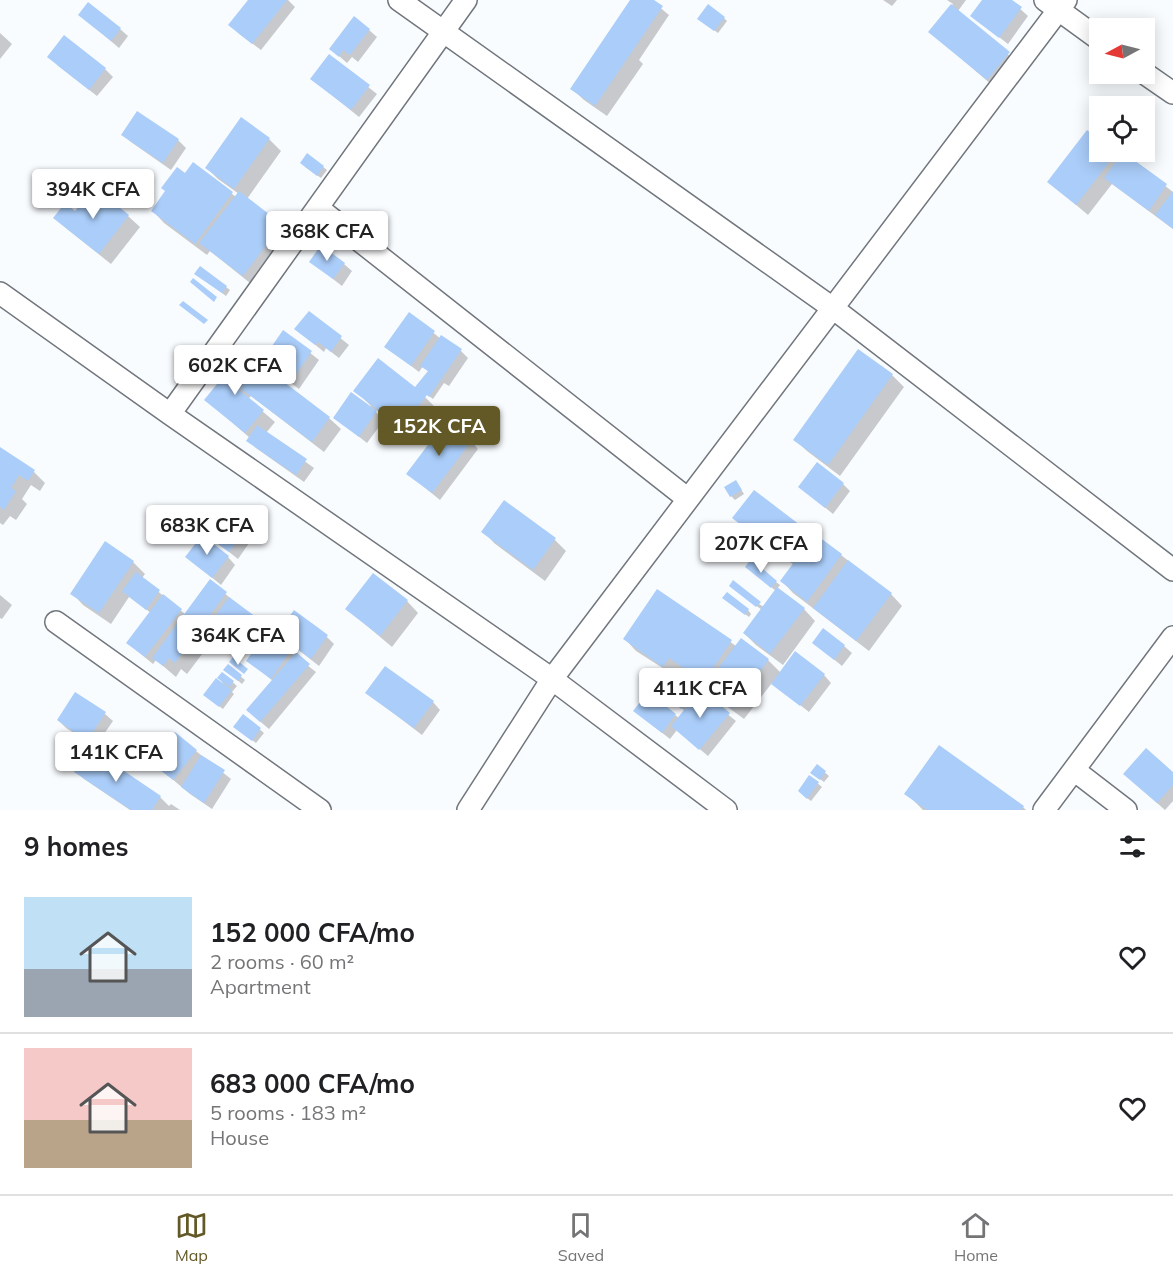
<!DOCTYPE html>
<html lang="en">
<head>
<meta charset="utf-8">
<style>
	:root { --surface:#fff; --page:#f6f6f6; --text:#202124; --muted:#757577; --line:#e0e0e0; --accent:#635926 }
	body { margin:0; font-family:Mulish,sans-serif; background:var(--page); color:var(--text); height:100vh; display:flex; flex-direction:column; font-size:22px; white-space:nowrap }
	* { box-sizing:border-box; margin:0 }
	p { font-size:20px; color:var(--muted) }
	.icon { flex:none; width:33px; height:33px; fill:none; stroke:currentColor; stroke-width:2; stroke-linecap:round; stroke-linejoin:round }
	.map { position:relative; height:810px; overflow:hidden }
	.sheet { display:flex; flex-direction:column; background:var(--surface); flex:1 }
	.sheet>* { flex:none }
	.needle { width:39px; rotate:263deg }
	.tools { position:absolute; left:1089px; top:18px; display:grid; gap:12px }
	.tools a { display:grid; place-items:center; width:66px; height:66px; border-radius:0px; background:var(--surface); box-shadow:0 3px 15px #0003; font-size:30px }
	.price { position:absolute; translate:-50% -51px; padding:0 14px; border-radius:6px; background:#fff; color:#222; font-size:20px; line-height:39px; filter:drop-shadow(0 2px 3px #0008) }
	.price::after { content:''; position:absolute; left:50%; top:36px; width:18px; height:14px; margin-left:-9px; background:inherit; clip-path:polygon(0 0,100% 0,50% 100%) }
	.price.on { background:var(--accent); color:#fff }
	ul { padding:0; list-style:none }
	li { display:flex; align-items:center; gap:18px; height:150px; padding:0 24px }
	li+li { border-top:2px solid var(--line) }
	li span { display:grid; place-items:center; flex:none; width:168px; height:120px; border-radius:0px; color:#555 }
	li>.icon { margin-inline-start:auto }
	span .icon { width:72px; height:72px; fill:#fffc; stroke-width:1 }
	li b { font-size:26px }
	h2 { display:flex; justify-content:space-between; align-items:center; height:72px; padding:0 24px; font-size:26px }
	.menu { display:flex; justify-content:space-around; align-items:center; height:84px; border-top:2px solid var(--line); background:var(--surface); font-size:16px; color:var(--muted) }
	.menu a { display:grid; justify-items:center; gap:3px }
	.menu .on { color:var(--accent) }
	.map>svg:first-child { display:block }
	.shadow { fill:#0003; fill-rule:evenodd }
	.building { fill:#aacdf9 }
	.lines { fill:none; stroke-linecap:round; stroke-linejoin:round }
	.minor-casing { stroke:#71767d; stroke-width:24 }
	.minor { stroke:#fff; stroke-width:21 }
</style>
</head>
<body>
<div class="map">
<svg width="1173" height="810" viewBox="0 0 1173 810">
	<rect width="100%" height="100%" fill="#f9fcff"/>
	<!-- shadow -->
	<path class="shadow" d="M250,0H288L295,7L261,50L238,33Z
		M632,0H651L669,15L639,60L643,64L607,116L584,100L572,89Z
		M883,0H897L892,6Z
		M947,0H966L958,11L1020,65L999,91L930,32L953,4Z
		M984,0H1010L1028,16L1008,44L972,16Z
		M80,15L120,29L128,36L119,48Z
		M724,18L727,21L718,33L703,22Z
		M369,30L377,37L358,62L352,57L347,63L331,49Z
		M0,33L12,44L0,59Z
		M329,56L377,94L359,117L312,79Z
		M57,65L105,69L113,77L97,96Z
		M138,113L178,140L186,148L171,170L131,142L123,135Z
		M241,119L269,139L281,151L247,199L281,225L293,237L255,287L210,251L207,255L164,223L153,211L193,164L236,197L239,194L218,179L207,168Z
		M1100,152H1113L1120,158L1124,154L1173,192V229L1112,184L1088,215L1049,182Z
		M308,155L327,170L321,178L305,167Z
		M75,213L128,216L140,227L111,264L67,229L55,218Z
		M311,262L344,264L352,271L342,286Z
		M200,277L226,287L230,290L226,296Z
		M309,313L349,345L339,358L326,348L324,352L296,329Z
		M410,314L441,339L461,351L468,358L449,386L444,383L433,399L423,392L429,372L423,366L419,372L386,347Z
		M284,332L319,360L299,389L263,362Z
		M243,354L258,367L329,418L341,429L324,452L251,396L248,399L275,422L266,433L314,468L304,482L256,448L248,440L250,438L206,400Z
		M892,375L904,387L840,476L807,451L795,440Z
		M355,390L422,394L437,409L414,439L376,410L375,411L384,420L367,443L335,418L371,406Z
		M471,441L478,449L440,500L408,474Z
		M0,449L34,472L45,483L40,491L31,485L22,499L27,504L16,520L10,516L3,525L0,523Z
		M736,482L744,494L735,500L731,496Z
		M843,484L850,491L833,514L800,487Z
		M754,492L814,539L816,536L841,555L891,594L902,606L869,651L793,593L782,581L794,565L734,518Z
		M247,528L254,536L238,559L206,534Z
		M483,531L555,540L566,551L545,581L494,543Z
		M187,557H228L235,565L221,585Z
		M133,562L145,574L142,578L185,614L210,581L267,629L250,652L234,640L233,641L241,649L238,653L217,636L215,637L187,674L181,669L176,677L156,660L153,664L136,650L151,613L129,597L111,624L83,605L72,593ZM223,632L232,638L230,641L222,633Z
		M750,570L776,582L780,585L777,589L804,609L815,621L783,665L756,645L744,633L762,610L734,589L764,607L776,591Z
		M657,591L736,646L741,640L768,660L781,673L824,675L831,683L809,712L772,683L744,719L717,699L706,687L707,686L682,669L678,674L736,721L708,756L677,730L670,739L643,718L675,715L679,718L685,711L667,697L672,674L636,651L625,639Z
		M0,595L12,605L2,619L0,618Z
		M407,601L418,613L392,647L347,609Z
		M728,601L748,610L751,614L749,617Z
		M267,634L316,672L269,729L256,718L273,681L248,661Z
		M327,637L334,644L319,666L287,641Z
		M814,643L844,646L852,653L842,666Z
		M228,666L245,680L242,684L229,673Z
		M223,674L237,686L232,692L234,694L223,709L208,698L225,686L219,678Z
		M367,693L433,702L440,710L422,735Z
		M76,694L105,714L113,721L95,747L66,728L58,720Z
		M243,716L264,733L256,743L238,730Z
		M90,750L160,797L169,806L171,804L180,810H130L84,779L76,771Z
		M196,751L231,779L212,809L190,794L153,763Z
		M817,766L829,776L824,782L816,776Z
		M1173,774V801L1165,810L1133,782Z
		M810,777L822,787L811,801L803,795Z
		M906,793L1023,807L1026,810H923Z"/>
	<!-- building -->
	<path class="building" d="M248,0H287L252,44L228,25Z
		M630,0H654L663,6L595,106L570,89Z
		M982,0H1012L1022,7L999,38L970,16Z
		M88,2L121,28L111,41L78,15Z
		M708,4L725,17L714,31L697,19Z
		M951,4L1010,52L987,80L928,32Z
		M354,16L370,29L350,55L343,50L339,57L329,49Z
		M64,35L106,68L89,90L47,57Z
		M329,54L370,85L351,110L310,79Z
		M137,111L179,139L163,163L121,135Z
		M241,117L270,138L234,189L205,168Z
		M1087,130L1100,139V152H1117L1076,205L1047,182Z
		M1123,152L1167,184L1149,211L1104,178Z
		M307,153L324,166L317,176L300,163Z
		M193,162L233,192L195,244L151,211L165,191L161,188L177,167L185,173Z
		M94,187L129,215L99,254L53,218L65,203L75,211Z
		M239,191L282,224L243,276L199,243Z
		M1173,191V229L1155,215Z
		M321,245L345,263L333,279L309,262Z
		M200,266L227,286L222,293L194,274Z
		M193,278L217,297L214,302L190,282Z
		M183,301L208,320L204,324L179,305Z
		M309,311L342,336L331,352L318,342L315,345L294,329Z
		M409,312L435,331L411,366L384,347Z
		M283,330L312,351L290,383L261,362Z
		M441,335L462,349L429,397L427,395L402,428L353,391L378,358L415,387L428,371L420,366Z
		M858,349L893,374L828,465L793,440Z
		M243,352L256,364L237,388L264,410L245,433L204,400Z
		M259,363L330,417L312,442L240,388Z
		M351,392L377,411L359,437L333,418Z
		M446,421L472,440L432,493L406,474Z
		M257,425L307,459L296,475L246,441Z
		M0,447L35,470L28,481L19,475L11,488L16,491L4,510L0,507Z
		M817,462L844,483L825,508L798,487Z
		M736,480L742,490L730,497L724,487Z
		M754,490L808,531L787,560L732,518Z
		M504,500L556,538L533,570L481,532Z
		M222,509L248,527L229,552L204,534Z
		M815,534L842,554L807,602L780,581Z
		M202,535L229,556L212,578L185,557Z
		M105,541L134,561L99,613L70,594Z
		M751,559L777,581L771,588L745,567Z
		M848,560L892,593L856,641L813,608Z
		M136,572L160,590L146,610L122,591Z
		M373,573L408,600L380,636L345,609Z
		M210,579L227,592L175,663L169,658L163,666L152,658Z
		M733,580L761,602L756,607L729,586Z
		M777,587L805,608L770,654L743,633Z
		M657,589L732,640L704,682L669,658L663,667L623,639Z
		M727,592L749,609L745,615L722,598Z
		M163,594L182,609L145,657L126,643Z
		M229,597L260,620L242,645L211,622Z
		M294,610L328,635L311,659L277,634Z
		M823,628L845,645L834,660L812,643Z
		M267,632L291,650L271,679L246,661Z
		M741,638L769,659L732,709L704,687Z
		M795,651L825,674L800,706L771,684Z
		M296,652L310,664L260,722L246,710Z
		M233,657L248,669L244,674L229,662Z
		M228,664L242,675L238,681L223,670Z
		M385,666L434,701L414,728L365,693Z
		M674,669L698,688L681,709L658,689Z
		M222,672L234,681L230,687L217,678Z
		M216,678L232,690L219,707L203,695Z
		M701,689L730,713L699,750L671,726Z
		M75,692L106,712L87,741L57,720Z
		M648,692L676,714L662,733L633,711Z
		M243,714L261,728L252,741L233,727Z
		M175,732L197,750L173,780L151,763Z
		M939,745L1024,806L1021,810H927L904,794Z
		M90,748L161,796L152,810H131L74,772Z
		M1146,748L1173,772V785L1157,803L1123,774Z
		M201,755L225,770L204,803L181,787Z
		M817,764L826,771L820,780L810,773Z
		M809,775L819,782L807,799L798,791Z"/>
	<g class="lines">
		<defs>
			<path id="minor" d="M399,0L834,309L1173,570
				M1045,0L1100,40
				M1144,73L1173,93
				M318,208L688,499
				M0,293L170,414L552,679L726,810
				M170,414L466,0
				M56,622L320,810
				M1074,770L1126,810
				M468,810L552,679L1066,0
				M1044,810L1173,637"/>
		</defs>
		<!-- minor casing -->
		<use href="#minor" class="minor-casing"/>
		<!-- minor -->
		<use href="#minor" class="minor"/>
	</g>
</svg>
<div class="tools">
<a><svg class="needle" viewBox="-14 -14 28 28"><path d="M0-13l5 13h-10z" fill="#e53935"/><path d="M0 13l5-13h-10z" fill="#757577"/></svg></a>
<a><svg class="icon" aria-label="locate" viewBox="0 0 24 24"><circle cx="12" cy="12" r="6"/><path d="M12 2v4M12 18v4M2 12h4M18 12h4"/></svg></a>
</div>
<b class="price" style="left:93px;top:220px">394K CFA</b>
<b class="price" style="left:327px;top:262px">368K CFA</b>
<b class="price" style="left:235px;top:396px">602K CFA</b>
<b class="price on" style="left:439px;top:457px">152K CFA</b>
<b class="price" style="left:207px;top:556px">683K CFA</b>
<b class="price" style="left:761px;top:574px">207K CFA</b>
<b class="price" style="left:238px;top:666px">364K CFA</b>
<b class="price" style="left:700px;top:719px">411K CFA</b>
<b class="price" style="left:116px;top:783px">141K CFA</b>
</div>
<section class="sheet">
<h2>9 homes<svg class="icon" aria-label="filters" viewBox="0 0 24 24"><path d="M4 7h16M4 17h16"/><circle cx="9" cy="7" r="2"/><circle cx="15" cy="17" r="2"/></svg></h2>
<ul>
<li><span style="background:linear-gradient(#bfe0f5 60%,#9aa5b1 0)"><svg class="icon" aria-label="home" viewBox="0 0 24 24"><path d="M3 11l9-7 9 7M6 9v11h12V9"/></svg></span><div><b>152 000 CFA/mo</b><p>2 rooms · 60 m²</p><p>Apartment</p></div><svg class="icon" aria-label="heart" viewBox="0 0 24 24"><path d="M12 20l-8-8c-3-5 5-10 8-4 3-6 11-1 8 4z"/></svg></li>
<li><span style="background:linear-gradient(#f6c9c9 60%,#b9a48a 0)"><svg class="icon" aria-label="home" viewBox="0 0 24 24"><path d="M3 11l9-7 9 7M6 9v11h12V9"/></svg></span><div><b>683 000 CFA/mo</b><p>5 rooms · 183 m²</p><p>House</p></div><svg class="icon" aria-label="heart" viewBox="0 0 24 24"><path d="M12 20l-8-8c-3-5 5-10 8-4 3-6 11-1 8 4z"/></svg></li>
</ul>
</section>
<nav class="menu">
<a class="on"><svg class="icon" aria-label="map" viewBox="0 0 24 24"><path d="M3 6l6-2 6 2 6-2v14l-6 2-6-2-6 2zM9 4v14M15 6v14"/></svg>Map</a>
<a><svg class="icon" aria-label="saved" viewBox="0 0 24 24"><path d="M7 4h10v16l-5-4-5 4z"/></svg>Saved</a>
<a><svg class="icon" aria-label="home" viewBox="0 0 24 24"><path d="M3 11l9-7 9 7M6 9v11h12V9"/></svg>Home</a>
</nav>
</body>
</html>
